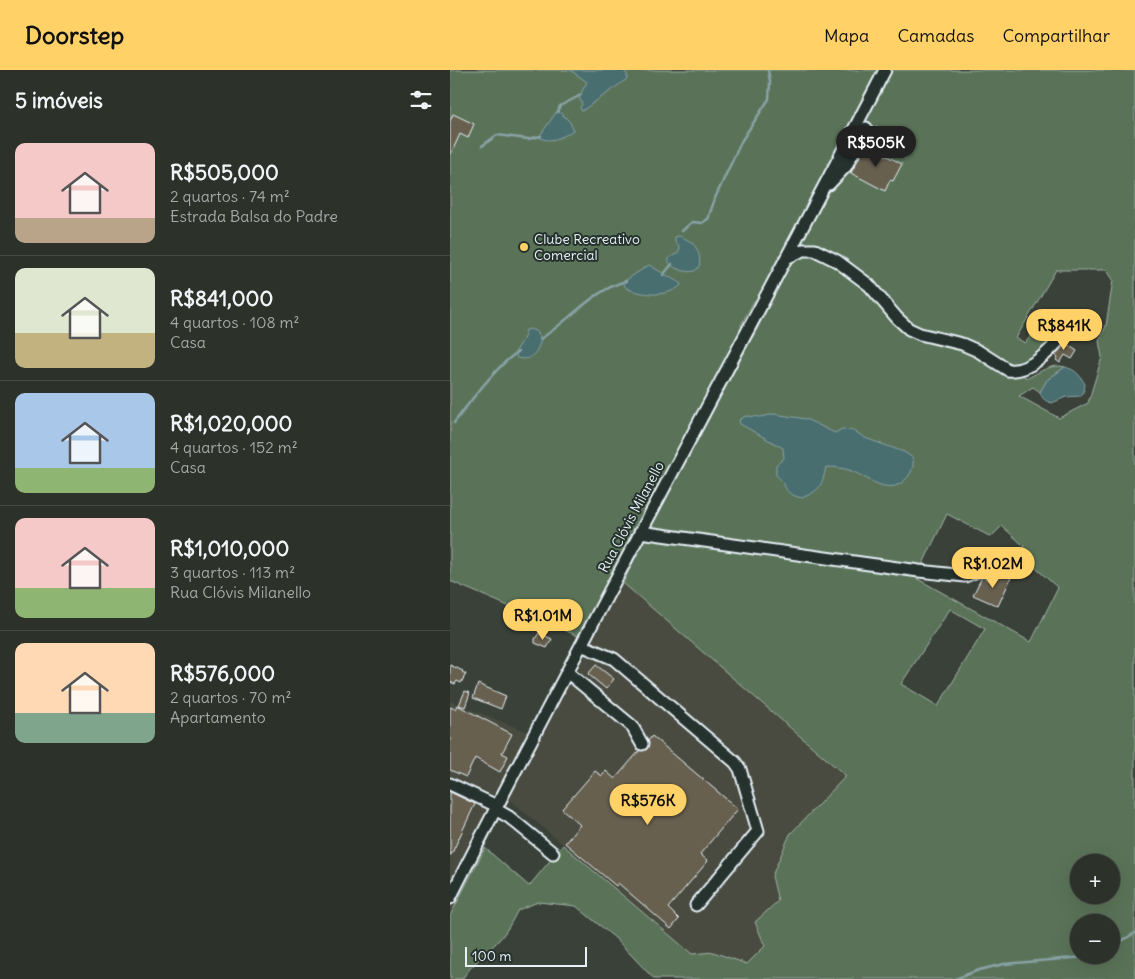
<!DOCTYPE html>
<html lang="pt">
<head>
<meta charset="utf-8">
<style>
	:root { --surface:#2c312a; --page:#383d36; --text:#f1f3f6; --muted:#a6a9a8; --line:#484c47; --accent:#ffd166 }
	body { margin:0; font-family:Delius,sans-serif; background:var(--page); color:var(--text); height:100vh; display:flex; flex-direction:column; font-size:19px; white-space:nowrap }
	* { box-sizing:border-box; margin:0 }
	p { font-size:16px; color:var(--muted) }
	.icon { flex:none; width:28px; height:28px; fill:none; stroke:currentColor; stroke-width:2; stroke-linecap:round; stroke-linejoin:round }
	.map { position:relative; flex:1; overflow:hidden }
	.details { display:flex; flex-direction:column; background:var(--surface); width:450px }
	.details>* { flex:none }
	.buttons { position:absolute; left:620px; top:784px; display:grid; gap:10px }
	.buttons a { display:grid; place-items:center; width:50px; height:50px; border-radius:50%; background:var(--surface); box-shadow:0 5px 20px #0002,0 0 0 1px var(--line); font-size:25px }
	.scale { position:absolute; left:15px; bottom:12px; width:122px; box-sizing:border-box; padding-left:5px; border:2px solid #e8f1f8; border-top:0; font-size:14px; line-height:18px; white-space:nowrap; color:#e8f1f8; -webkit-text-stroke:4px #26332d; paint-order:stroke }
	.price { position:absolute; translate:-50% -42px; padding:0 11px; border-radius:18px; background:var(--accent); color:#111; font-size:16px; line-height:32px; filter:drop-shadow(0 1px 2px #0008) }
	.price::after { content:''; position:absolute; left:50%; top:30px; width:15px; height:11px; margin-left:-8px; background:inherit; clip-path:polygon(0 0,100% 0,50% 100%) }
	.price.active { background:#222; color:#fff }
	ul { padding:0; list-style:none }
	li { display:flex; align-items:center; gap:15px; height:125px; padding:0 15px }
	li+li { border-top:1px solid var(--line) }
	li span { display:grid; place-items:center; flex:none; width:140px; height:100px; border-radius:10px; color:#555 }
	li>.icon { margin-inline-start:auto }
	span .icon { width:60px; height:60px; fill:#fffc; stroke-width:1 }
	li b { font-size:21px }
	h2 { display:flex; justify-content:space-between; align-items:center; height:60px; padding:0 15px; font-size:21px }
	header { display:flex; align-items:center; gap:30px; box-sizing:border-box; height:70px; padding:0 25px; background:var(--accent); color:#111 }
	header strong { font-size:24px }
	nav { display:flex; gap:28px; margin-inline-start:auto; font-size:18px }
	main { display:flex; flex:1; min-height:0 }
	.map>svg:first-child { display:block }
	.built { fill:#484b3f }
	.green { fill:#5a7359; stroke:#a1b2a8; fill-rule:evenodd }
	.water { fill:#4a6e6f; stroke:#89a2a6 }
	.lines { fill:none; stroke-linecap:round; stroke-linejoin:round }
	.stream { stroke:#89a2a6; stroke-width:2.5 }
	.building { fill:#676150; stroke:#e8f1f8 }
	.minor-casing { stroke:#e8f1f8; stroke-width:15 }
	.minor { stroke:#26332d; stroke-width:11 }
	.poi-dot { fill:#ffd166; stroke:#26332d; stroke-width:2 }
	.labels { text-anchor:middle; stroke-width:4; stroke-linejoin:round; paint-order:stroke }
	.poi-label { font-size:14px; fill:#e8f1f8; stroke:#26332d; text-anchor:start }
	.street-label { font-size:14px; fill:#e8f1f8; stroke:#26332d }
</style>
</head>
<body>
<header>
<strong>Doorstep</strong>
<nav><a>Mapa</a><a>Camadas</a><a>Compartilhar</a></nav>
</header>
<main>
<section class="details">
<h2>5 imóveis<svg class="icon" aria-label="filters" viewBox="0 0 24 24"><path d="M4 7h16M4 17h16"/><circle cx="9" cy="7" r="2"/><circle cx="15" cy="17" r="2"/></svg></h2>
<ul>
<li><span style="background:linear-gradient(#f6c9c9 75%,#b9a48a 0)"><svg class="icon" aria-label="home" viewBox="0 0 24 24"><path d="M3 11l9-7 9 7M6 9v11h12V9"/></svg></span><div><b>R$505,000</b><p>2 quartos · 74 m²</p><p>Estrada Balsa do Padre</p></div></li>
<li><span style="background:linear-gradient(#dfe7d0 65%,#c2b280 0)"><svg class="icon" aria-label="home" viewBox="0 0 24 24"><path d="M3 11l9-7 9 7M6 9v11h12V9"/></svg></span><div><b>R$841,000</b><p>4 quartos · 108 m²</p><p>Casa</p></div></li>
<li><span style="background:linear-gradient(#a9c7e8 75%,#8fb573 0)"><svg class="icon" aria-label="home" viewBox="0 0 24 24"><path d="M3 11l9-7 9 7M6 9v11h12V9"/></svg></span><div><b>R$1,020,000</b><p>4 quartos · 152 m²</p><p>Casa</p></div></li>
<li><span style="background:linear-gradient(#f6c9c9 70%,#8fb573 0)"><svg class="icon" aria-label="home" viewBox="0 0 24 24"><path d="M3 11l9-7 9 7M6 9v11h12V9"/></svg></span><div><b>R$1,010,000</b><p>3 quartos · 113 m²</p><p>Rua Clóvis Milanello</p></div></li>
<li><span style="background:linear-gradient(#ffd9b3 70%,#7fa58c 0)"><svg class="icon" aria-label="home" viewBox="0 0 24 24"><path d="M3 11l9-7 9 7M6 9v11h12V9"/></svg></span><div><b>R$576,000</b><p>2 quartos · 70 m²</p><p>Apartamento</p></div></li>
</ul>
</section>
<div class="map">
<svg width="685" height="909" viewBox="0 0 685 909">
	<rect width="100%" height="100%" fill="#3a4138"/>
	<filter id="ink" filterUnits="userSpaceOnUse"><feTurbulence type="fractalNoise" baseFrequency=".02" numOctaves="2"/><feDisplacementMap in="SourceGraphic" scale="10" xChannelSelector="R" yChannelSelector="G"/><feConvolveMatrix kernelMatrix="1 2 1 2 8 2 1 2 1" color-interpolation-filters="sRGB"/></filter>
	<g filter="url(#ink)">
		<!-- built -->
		<path class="built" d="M163,504L396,706L339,764L322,806L328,831L306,852L315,876L297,894L263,882L243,884L60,730L0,846V631L78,662Z"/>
		<!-- green -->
		<path class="green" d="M0,0H432L310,230L304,231L291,255L293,260L128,566L0,511Z
			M438,0H685V909H204L165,868L126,836L88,832L68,840C62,851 57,862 48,871C36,884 22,894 12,909H0V846L35,778L79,816L113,775L242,884L263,882L297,894L315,876L305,852L328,831L322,806L340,764L396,706L173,513L195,468L207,460L200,457L307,259L342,190L347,176ZM606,200H657L663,210L656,256L649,271L652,287L638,333L609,348L569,326L583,317L590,322L597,310L615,297C603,293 589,302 578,308L569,304L601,277L602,271L590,255L575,273L566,268ZM497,444L541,467L552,456L574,476L569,483L608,518L581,572L466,508ZM500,539L535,559L488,636L451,614ZM629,792H661V825H629ZM629,852H661V885H629Z"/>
		<!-- water -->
		<path class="water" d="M120,0H173L177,4V9L132,41L130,38L132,34L129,27L137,12Z
			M107,41H109L120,52L123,60C114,67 99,74 89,67Z
			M229,166C234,168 239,170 243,174C249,179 254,197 244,201C238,203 225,199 221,195C218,193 219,191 219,188L228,183L230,177L225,171V167Z
			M199,195L230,213L231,215C218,228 191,225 176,218L173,212Z
			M80,259L87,262L91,269C88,281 82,292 67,288L65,283C69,275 75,269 76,260Z
			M615,297C626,300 629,304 635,314L634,321L631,326L616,327L602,333C595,331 592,329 590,322L597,310Z
			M324,344L356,349L385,363L392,359L403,360L415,368L454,382L463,388C464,396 462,403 456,409C438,428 417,406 399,400C392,398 384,397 376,397C372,415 371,420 352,428C330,423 340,416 326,405V395L334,388L333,378L290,354L289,350L296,346L310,347Z"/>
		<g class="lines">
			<!-- stream -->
			<path class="stream" d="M108,42L110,36L131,25
				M32,76L47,65L78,69L91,66
				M232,161L242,152L252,153L258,149L265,128L292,70L319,29L320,12L318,0
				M213,205L222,194
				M90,269C118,252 143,220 176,211
				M4,353C18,334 48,294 68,282
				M661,877L685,863
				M505,909L529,900L554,894L635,887L643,885"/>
		</g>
		<!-- building -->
		<path class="building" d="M3,44L24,54L18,68L10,64L1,84L0,83V51Z
			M426,56L459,73L455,80L458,82L455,88L419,70Z
			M416,75L452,94L443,111L440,110L435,121L401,103Z
			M611,270L627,281L622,289L615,285L610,293L606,290L608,287L603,284Z
			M548,502L561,508L548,536L523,525L532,507L543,512Z
			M89,563L102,569L97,578L85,573V569Z
			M0,595L13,601L12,602L16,604L11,613L7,611L5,614L0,612Z
			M146,595L164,609L156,619L138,604Z
			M28,614L56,626L51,639L23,628Z
			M15,621L20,623L15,637L9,635Z
			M7,635L62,664L52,683L58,686L50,702L25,688L16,707L0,700V637L5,639Z
			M202,666L288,739L250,784L258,791L218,838L229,849L221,859L168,813L166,816L115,773L130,755L112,739L145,701L152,706L156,701L165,709Z
			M0,722L25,734L1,785H0Z"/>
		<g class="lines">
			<defs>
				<path id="minor" d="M379,114L396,96L416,58
					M336,188L353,180H365L387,191L419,215L447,248L459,259L470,264L512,274L528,281L558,300C578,303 601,281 612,266
					M190,462L469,501L515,506L530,500
					M131,575L164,589L285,692L290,699L308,761L246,835
					M117,602L182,656L192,674
					M0,714L47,736
					M45,739L59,747L103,783
					M0,828C141,550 291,277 435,0"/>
			</defs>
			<!-- minor casing -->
			<use href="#minor" class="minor-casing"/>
			<!-- minor -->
			<use href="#minor" class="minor"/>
		</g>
	</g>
	<!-- markers -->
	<circle class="poi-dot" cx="74" cy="177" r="5"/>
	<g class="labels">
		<!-- poi labels -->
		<g class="poi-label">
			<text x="84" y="174">Clube Recreativo<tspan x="84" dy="16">Comercial</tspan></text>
		</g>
		<!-- street labels -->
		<g class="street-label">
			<text transform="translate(181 447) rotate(-62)" y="5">Rua Clóvis Milanello</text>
		</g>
	</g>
</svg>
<div class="buttons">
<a>+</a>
<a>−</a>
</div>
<div class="scale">100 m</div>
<b class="price active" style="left:426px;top:98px">R$505K</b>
<b class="price" style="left:614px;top:281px">R$841K</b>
<b class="price" style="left:543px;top:519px">R$1.02M</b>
<b class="price" style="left:93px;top:571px">R$1.01M</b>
<b class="price" style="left:198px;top:756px">R$576K</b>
</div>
</main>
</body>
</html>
